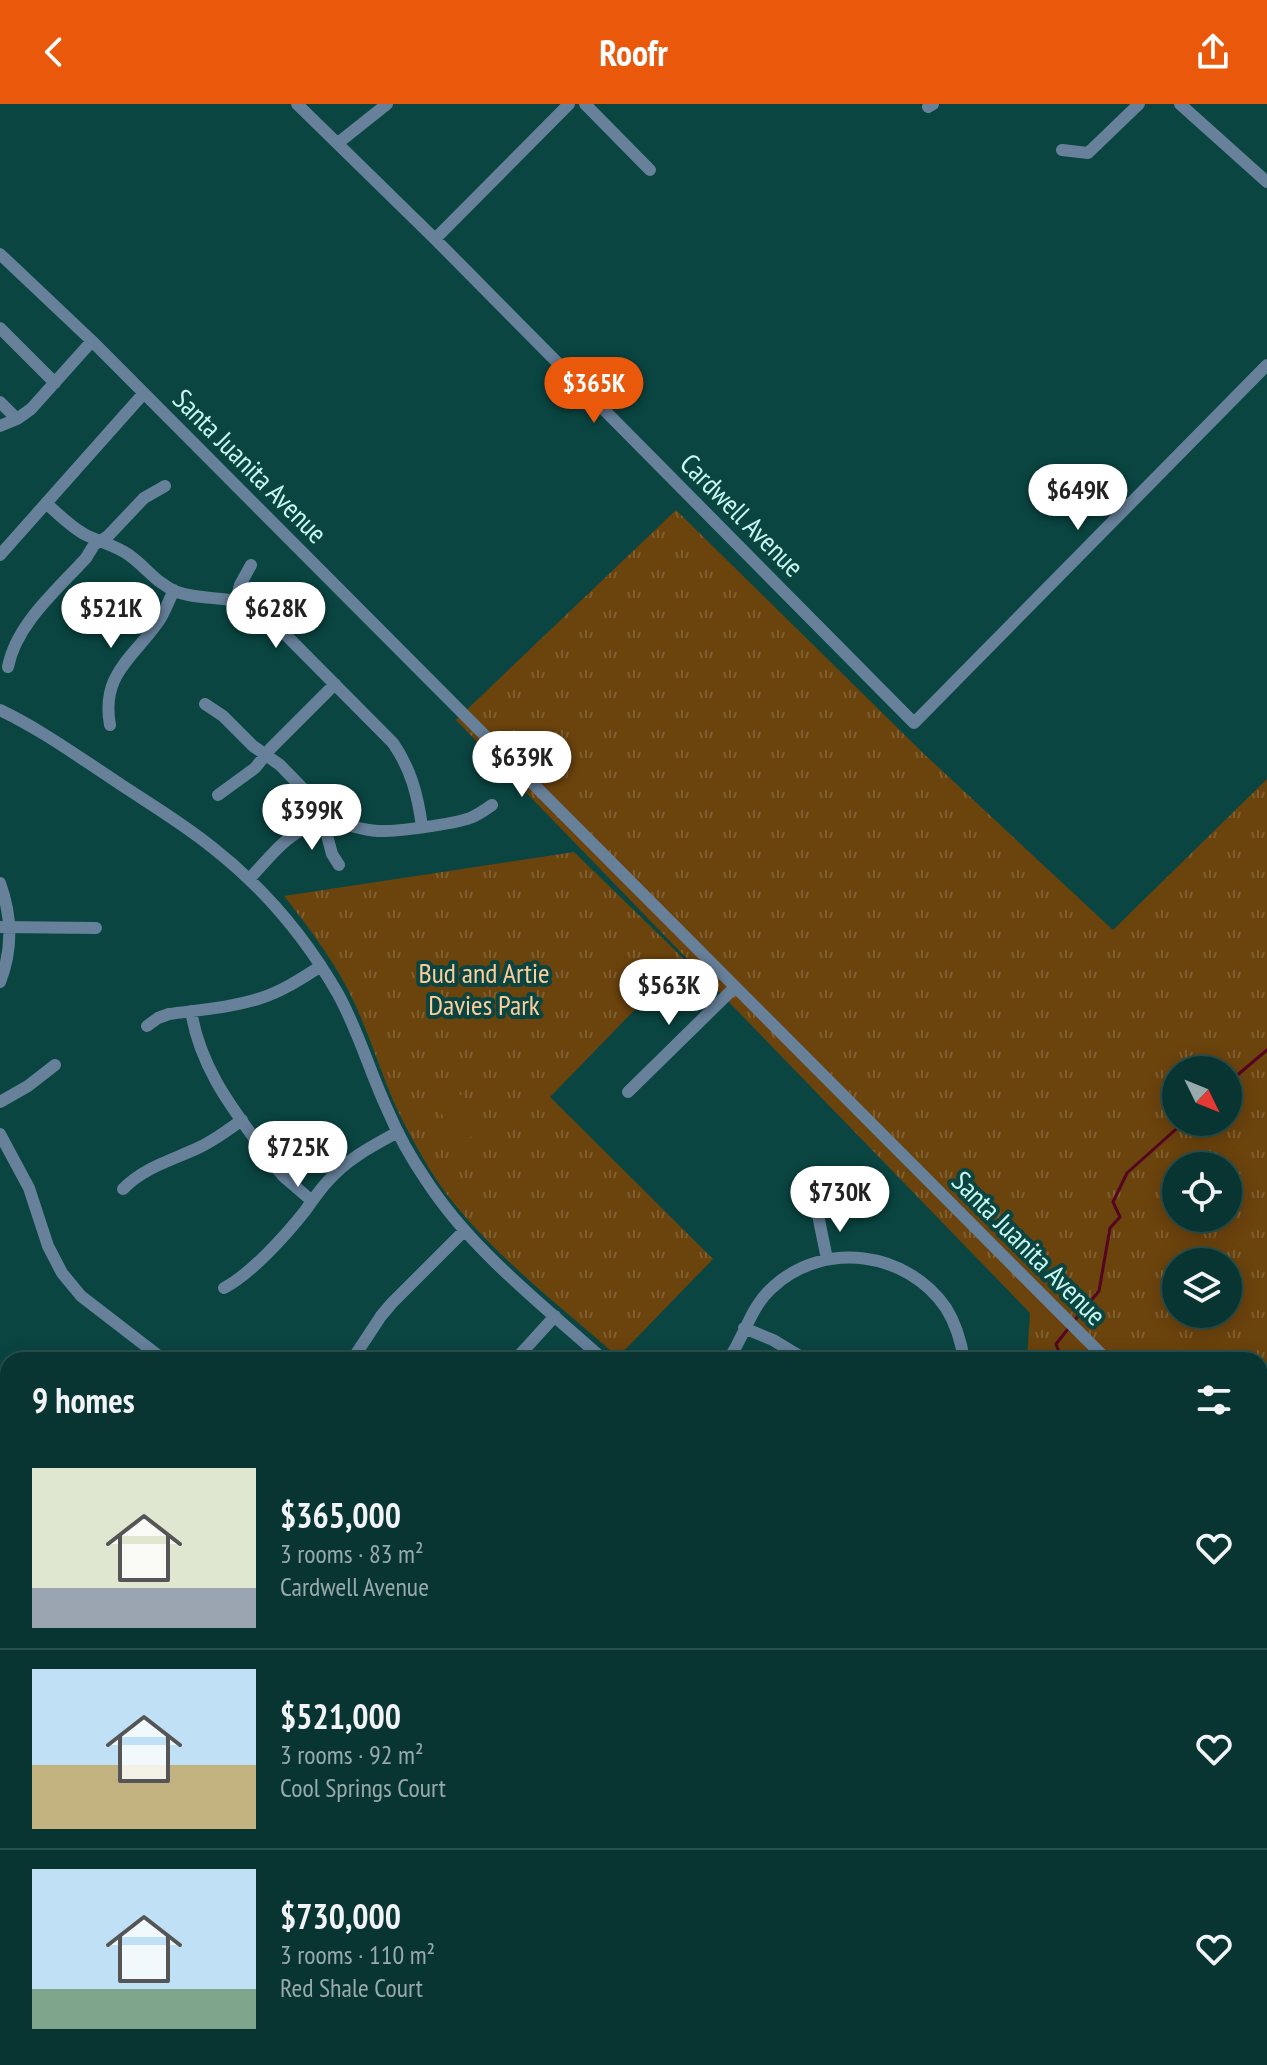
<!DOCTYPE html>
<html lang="en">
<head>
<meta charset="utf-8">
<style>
	:root { --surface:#083431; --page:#113c39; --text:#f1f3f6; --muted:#98aaab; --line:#294f4d; --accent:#ea580c }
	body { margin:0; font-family:"PT Sans Narrow",sans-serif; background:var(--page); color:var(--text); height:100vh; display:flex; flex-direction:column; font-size:30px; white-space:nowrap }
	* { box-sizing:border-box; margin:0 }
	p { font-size:26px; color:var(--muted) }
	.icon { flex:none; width:44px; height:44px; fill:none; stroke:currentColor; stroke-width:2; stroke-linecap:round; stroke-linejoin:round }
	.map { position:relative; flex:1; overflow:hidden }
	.drawer { position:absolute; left:0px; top:1248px; width:1268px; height:714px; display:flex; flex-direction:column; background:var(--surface); border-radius:24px 24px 0 0; box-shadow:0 4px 20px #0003,0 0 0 2px var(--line) }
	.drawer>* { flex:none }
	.needle { width:52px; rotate:133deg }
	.tools { position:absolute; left:1162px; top:952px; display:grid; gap:16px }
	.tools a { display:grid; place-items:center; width:80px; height:80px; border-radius:50%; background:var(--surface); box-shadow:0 4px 20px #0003,0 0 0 2px var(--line); font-size:40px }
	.price { position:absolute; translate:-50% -68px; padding:0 18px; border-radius:28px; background:#fff; color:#222; font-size:26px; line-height:52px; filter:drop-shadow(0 2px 4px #0008) }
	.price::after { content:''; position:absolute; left:50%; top:48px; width:24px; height:18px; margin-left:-12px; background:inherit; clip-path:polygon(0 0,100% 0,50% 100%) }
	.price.on { background:var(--accent); color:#fff }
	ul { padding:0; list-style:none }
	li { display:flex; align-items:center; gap:24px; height:200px; padding:0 32px }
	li+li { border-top:2px solid var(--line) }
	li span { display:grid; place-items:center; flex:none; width:224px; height:160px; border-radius:0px; color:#555 }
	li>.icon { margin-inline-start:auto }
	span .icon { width:96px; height:96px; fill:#fffc; stroke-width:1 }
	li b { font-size:34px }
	h2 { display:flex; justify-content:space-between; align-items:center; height:96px; padding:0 32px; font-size:34px }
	header { display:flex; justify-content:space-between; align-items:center; height:104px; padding:0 32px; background:var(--accent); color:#fff; font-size:36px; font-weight:700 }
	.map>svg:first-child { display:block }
	.grass { fill:url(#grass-tufts); fill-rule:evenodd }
	.garden { fill:#6b430d }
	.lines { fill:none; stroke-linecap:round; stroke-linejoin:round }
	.stream { stroke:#550521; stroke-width:3 }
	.minor { stroke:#67819b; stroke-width:12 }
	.labels { text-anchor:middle; stroke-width:8; stroke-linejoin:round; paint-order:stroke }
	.street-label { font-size:28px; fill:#c9f7f2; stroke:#0a4541 }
	.park-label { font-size:28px; fill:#fdce9c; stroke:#0a4541 }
</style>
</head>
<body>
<header><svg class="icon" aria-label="back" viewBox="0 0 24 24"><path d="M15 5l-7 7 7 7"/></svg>Roofr<svg class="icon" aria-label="share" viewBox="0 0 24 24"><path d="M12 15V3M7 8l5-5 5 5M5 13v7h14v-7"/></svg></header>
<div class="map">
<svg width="1267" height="1961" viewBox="0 0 1267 1961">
	<defs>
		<pattern id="grass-tufts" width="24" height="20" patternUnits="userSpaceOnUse" patternTransform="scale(2)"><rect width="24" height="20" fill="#6b430d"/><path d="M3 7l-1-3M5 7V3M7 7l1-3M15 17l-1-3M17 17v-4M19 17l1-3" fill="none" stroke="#7f5f31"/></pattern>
	</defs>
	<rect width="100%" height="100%" fill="#0a4541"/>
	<!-- grass -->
	<path class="grass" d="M676,406L923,649L1113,826L1267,675V1415L1260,1408V1256H1027L1030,1209L456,616ZM1176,966H1228V1018H1176ZM1176,1062H1228V1114H1176ZM1176,1158H1228V1210H1176Z
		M574,748L684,855L550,993L713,1155L618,1253C558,1200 480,1141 436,1075C421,1052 403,1019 392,994C377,957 365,918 346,882C328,849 307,821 284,792Z
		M1267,1550V1706L1260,1711V1555Z
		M496,1954H834L823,1961H495Z"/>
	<!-- garden -->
	<path class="garden" d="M462,990L484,1024L461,1039L439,1006Z"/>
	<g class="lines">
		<!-- stream -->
		<path class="stream" d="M1228,979L1267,946
			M1075,1216L1099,1187L1110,1124L1120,1113L1113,1098L1127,1069L1184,1018
			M1062,1256L1056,1240L1068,1225
			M677,1961L678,1954"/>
		<!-- minor -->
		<path class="minor" d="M297,0L435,135L914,619L1267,261
			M585,0L650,66
			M1180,0L1267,78
			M928,3L933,0
			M338,39L387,0
			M1062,46L1088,49L1139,0
			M435,135L569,0
			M0,150L92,237L1107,1256
			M0,224L55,279
			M0,298L17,315
			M0,322L17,315L31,305L92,237
			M46,399C58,410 70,422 84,430C99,438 115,441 129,451C146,463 157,480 177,488C210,499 234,488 265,510L393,639C411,665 418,692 422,723
			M0,451L144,289
			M236,496L240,481L251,461
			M8,563C16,520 58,485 86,454L94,441L108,432L144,394L165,382
			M205,600L223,612L253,642L280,661L315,697L321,709L332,750L339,761
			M0,606C38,624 73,649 108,672C143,696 180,717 213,744C264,784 306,834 338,890C359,928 370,969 388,1007C398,1031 411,1054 426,1076C472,1147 542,1200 604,1256
			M110,621C101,572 131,555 156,521C164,511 168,498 174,486
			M218,691L255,664L271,644L335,580
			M249,775C266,758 282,735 304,725C337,711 348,725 378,727C395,728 454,720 470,714C478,711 485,706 492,701
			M0,779C12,812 13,845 0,878
			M0,823L96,824
			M191,907C201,969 238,1011 273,1060L283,1072L312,1097
			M147,922L158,914L169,910C199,906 231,904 261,894C283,887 302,874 321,862
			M628,988L735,883
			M0,998L28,982L55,961
			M0,1030L29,1084L48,1142L62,1169L81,1192L164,1256
			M123,1085C144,1063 173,1056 200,1043C215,1036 228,1026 242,1016
			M818,1111L827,1155
			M224,1184C251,1170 286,1131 305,1107C312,1097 319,1087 327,1078C347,1055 372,1042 398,1028
			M744,1224L773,1236L806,1256
			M352,1256L381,1212L392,1199L464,1127
			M515,1256L555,1212
			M728,1256C745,1232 750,1203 773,1183C824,1136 907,1147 946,1204C956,1220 961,1237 964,1256
			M0,1351L8,1359
			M1260,1411L1267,1418
			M1260,1529L1267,1542
			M0,1591L8,1597
			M1260,1674L1267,1661
			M0,1737L8,1742
			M0,1795L8,1782
			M1260,1815L1267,1808
			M308,1954L312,1961
			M601,1954L603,1961
			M976,1954L980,1961
			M91,1955L136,1956L166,1960
			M412,1961L415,1954
			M792,1961L803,1954
			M1115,1961L1122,1954"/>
	</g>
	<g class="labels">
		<!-- street labels -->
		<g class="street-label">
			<text transform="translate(250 362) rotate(45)" y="10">Santa Juanita Avenue</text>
			<text transform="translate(742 411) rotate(45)" y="10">Cardwell Avenue</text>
			<text transform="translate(1029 1144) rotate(45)" y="10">Santa Juanita Avenue</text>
		</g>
		<!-- park labels -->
		<g class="park-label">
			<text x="484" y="879">Bud and Artie<tspan x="484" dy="32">Davies Park</tspan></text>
		</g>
	</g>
</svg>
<div class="tools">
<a><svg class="needle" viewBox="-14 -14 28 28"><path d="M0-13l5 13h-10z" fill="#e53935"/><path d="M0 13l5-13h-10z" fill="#98aaab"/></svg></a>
<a><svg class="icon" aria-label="locate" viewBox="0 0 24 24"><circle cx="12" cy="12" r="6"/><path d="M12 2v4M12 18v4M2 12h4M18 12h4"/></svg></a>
<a><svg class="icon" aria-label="layers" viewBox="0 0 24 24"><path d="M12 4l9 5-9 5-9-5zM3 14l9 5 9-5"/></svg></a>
</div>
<b class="price on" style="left:594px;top:321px">$365K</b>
<b class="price" style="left:1078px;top:428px">$649K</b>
<b class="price" style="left:111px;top:546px">$521K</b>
<b class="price" style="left:276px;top:546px">$628K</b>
<b class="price" style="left:522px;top:695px">$639K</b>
<b class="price" style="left:312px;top:748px">$399K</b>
<b class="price" style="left:669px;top:923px">$563K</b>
<b class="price" style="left:298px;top:1085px">$725K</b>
<b class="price" style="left:840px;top:1130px">$730K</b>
<section class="drawer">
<h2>9 homes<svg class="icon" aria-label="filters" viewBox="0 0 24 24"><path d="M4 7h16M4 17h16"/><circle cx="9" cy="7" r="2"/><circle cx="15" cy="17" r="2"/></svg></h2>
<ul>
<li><span style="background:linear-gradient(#dfe7d0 75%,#9aa5b1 0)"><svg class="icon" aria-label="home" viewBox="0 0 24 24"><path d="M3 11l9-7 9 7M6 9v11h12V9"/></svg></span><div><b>$365,000</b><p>3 rooms · 83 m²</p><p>Cardwell Avenue</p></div><svg class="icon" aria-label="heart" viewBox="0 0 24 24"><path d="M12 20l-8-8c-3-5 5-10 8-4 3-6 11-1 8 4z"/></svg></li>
<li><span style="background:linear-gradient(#bfe0f5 60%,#c2b280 0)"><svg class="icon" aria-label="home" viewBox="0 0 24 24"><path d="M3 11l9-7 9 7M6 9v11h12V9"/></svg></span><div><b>$521,000</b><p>3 rooms · 92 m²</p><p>Cool Springs Court</p></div><svg class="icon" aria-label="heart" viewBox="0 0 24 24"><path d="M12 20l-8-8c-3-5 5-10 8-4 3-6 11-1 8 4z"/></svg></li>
<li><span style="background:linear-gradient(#bfe0f5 75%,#7fa58c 0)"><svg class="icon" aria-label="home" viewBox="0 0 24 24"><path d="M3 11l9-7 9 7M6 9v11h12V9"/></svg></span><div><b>$730,000</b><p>3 rooms · 110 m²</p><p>Red Shale Court</p></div><svg class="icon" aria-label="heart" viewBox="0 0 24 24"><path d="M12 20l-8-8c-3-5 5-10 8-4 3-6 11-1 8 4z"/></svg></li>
</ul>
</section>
</div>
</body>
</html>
